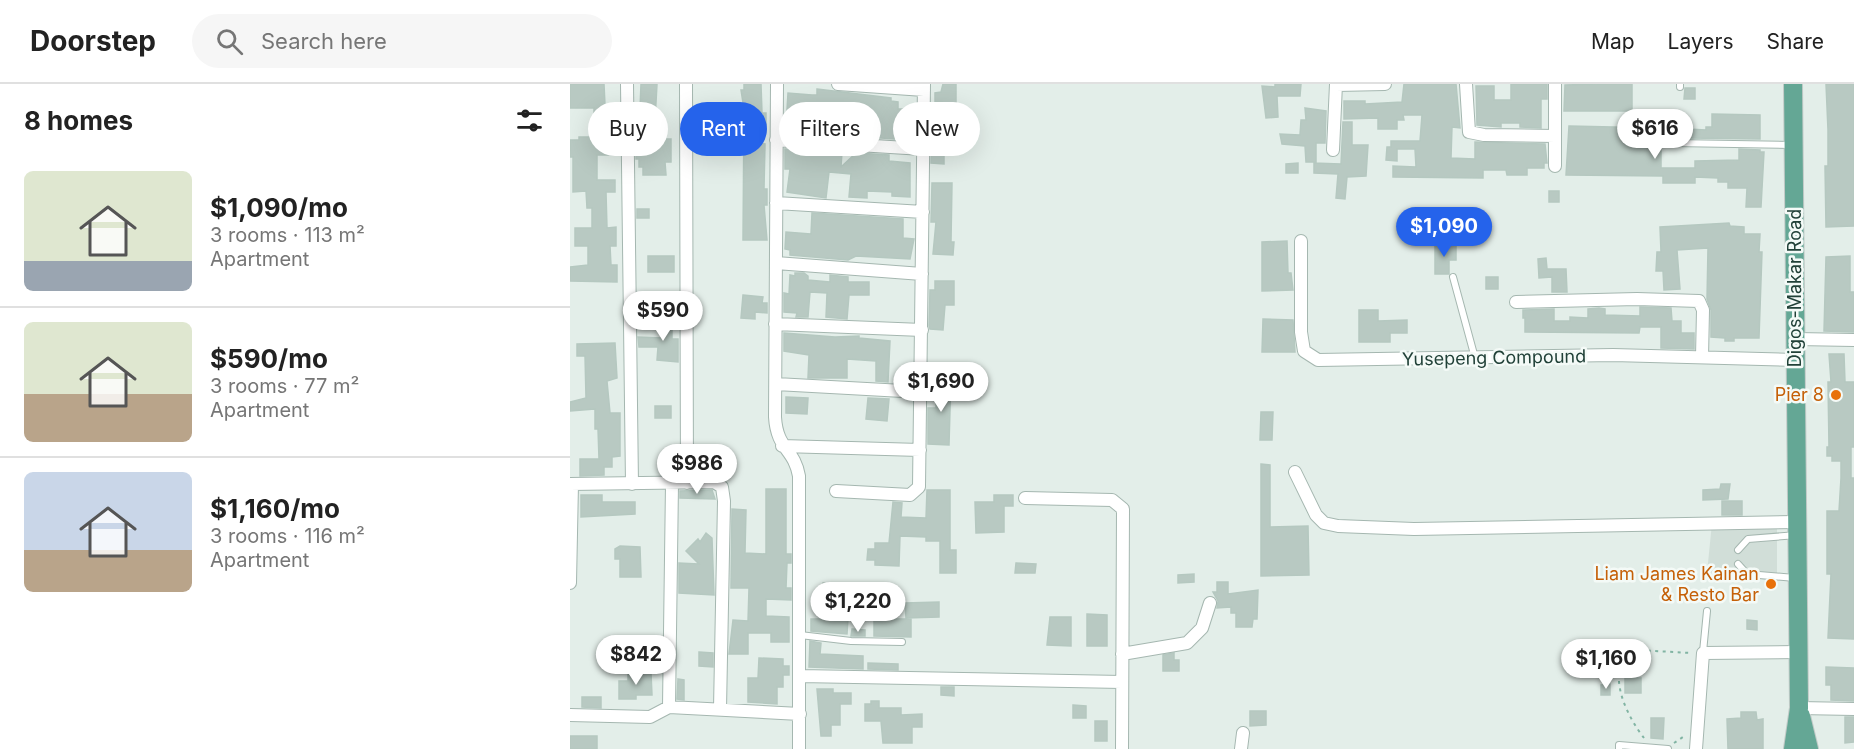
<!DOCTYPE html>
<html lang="en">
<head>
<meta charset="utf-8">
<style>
	:root { --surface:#fff; --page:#f6f6f6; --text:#222; --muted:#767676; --line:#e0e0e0; --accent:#2563eb }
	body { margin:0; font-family:Inter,sans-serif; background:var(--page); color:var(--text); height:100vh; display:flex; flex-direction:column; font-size:22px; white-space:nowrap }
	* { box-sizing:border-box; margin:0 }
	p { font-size:20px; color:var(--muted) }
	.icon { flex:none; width:33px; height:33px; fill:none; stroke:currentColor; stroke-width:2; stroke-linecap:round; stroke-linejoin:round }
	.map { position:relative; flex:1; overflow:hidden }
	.sheet { display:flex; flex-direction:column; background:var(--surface); width:570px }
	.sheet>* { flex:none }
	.guide { position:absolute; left:18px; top:18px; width:570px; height:54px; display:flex; gap:12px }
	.price { position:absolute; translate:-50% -51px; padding:0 14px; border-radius:21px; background:#fff; color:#222; font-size:20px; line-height:39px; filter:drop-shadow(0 2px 3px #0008) }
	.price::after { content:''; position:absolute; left:50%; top:36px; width:18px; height:14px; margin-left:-9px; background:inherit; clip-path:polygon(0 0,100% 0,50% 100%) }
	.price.on { background:var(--accent); color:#fff }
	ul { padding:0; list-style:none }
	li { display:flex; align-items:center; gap:18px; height:150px; padding:0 24px }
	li+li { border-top:2px solid var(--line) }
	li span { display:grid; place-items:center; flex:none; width:168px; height:120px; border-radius:9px; color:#555 }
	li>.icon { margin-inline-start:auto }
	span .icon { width:72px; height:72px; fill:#fffc; stroke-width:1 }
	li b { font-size:26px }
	h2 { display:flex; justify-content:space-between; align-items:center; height:72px; padding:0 24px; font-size:26px }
	.pill { padding:0 21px; border-radius:27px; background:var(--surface); box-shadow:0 6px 24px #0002; font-size:21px; line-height:54px }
	.pill.on { background:var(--accent); color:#fff }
	header { display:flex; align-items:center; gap:36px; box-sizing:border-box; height:84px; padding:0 30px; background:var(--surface); border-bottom:2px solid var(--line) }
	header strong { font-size:28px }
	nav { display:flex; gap:33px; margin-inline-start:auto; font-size:21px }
	.search { width:420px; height:54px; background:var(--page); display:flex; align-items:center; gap:15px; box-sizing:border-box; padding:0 21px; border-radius:33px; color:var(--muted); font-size:22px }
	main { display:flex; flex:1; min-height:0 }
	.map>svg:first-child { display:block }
	.built { fill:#d1ded8 }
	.building { fill:#b8c9c2; stroke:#b5c8c0; stroke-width:1.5 }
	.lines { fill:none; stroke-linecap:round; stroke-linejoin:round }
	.service-casing { stroke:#a5b7b0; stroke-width:8 }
	.minor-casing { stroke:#a5b7b0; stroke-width:14 }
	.primary-casing { stroke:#c1cac7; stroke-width:20 }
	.path { stroke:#81b4a3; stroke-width:2; stroke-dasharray:3 4.5; stroke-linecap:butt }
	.service { stroke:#fff; stroke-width:6 }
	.minor { stroke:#fff; stroke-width:12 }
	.primary { stroke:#64a795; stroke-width:18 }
	.food-dot { fill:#e8710a; stroke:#f4faf7; stroke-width:2 }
	.labels { text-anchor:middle; stroke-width:5; stroke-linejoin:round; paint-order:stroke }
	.street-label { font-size:18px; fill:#214138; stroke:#f4faf7 }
	.food-label { font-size:18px; fill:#c56008; stroke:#f4faf7; text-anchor:end }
</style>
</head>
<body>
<header>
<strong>Doorstep</strong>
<div class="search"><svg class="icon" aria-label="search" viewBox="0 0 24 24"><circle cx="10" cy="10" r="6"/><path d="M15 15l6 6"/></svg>Search here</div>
<nav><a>Map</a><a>Layers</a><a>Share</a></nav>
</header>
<main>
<section class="sheet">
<h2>8 homes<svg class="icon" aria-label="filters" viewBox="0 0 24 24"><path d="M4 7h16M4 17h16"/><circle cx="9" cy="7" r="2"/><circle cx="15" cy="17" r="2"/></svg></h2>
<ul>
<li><span style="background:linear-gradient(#dfe7d0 75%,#9aa5b1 0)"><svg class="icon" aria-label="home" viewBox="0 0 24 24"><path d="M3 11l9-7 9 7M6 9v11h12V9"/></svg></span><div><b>$1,090/mo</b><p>3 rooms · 113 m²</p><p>Apartment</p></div></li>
<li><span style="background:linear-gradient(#dfe7d0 60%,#b9a48a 0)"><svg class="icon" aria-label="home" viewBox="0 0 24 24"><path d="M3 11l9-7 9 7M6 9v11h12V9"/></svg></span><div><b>$590/mo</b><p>3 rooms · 77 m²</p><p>Apartment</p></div></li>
<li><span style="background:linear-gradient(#c9d6e8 65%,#b9a48a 0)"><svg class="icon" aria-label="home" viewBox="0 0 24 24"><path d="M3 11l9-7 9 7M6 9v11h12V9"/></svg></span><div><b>$1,160/mo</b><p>3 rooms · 116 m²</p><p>Apartment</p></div></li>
</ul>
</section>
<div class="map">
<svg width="1284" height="665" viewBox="0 0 1284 665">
	<rect width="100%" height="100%" fill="#e3eee9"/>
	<!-- built -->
	<path class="built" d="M1142,439L1207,441V497L1137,489Z"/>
	<!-- building -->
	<path class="building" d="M0,0H34L35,21H44L43,53H49V71H27V96H45V108H36L37,144L46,143V162H40L41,181H47V198L0,197V183L18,181V162H5V144H22V124H17L16,107L3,108V73H0V56H9V53H29V36H24V24H0Z
		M71,0H87L84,55H101V78H95L96,91H73V83H69V75H66V66H75V48L69,47V41H66V25H70Z
		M174,0H191L192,29H196V48H187V59L195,60L194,105H197V121H194L197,156H173L174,25L171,6H174Z
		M373,0H386V22L372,23V18H365V9L371,8Z
		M705,0H731L730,12H707L708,33L696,34L692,2L705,3Z
		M834,0H886L890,44L882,43L881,74L905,75V58L975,60L977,79H974V84H957V91H937L936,86H913V94L823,93V82L846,83L845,65H827V77L816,76L817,63H821V57H850L852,31H833L834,36H827V45H808V34L774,35V17H795V20L832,18Z
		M941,0H977V15H971V44L950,43V39H931V43L907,41L906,2H924V16H941Z
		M1030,0H1062V27H994L995,1Z
		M1256,0H1284V142L1256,143L1255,82H1258V46Z
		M1115,4H1125V15H1114Z
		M247,5L321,14V17L328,18V25H333L332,35L345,36V50L338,51V56L298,53L300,31L280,30V47L274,46V51L242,48L243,43L216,42L218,9L242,11H247Z
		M735,24L756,27L755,59H746V78H736L735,62L712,60L710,50L730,51L731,36H736Z
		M1142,30L1190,31V55L1118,54L1119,45L1136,46V43H1142Z
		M773,38H782V61H798L796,92L777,93L775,115L766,114L768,90L744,89V79L771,80Z
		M362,41L386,42V56H374V80L361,79Z
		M999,42L1088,44L1087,63H1091V84H1125V77L1169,76V65L1190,66V68H1194L1191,123H1176L1177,104H1158V98H1148V94L1125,93V99H1093V92L996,91Z
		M215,65L272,68L271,83L286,69L319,71V77L340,79V113L322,112V108L297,107V114L279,113L281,90L259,88L256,114L217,108L220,85H215Z
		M728,79V89H716V80Z
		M362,99H382L381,158H384L383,171L363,170L366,138H361Z
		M979,107H989V118H979Z
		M67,125H79V134H67Z
		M242,129L333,135V154L344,155L340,175L286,172L278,176L220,171V166L215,165L216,148L241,150Z
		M1159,139L1160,142L1174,143V150H1190L1189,168H1192L1189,254H1164V257H1155V254L1141,253V226L1137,215L1138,164L1107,166L1110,205L1094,206L1093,187H1086L1087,168H1091L1090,143Z
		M717,157L718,189H721L723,206L692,207V158Z
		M865,161H886V176H879V190H865Z
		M78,172H104V188H78Z
		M1280,172V208H1284V248L1254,247L1256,173Z
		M976,174L977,185H996L997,208H982V193L969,194L968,175Z
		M225,189H234L238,192V196L260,198V191L278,193V198H299V211H279L277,235L256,233L257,209L240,208L238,233H226L227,229L214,228V209L219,210L220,191L225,192Z
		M916,193H928V205H916Z
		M365,197H384V221H375L373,246L360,245L359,242L360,206H365Z
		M173,211L193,213L192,219H197V229L185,228V235L171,234Z
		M1070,223L1101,224L1102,237H1111V249H1124V265L1091,264V243H1070L1069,249L955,248V234H953V226L984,225V237H1000V233L1018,234V225L1029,224L1035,225V231L1070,232Z
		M789,226H808V237L837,236V249H820V258H789Z
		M92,231H102V255H108V278L87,276L88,263H69L68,253L92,254Z
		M693,235L723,236L725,268H692Z
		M214,249L265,253L289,252V254L320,257L318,298L306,297V277L277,275V294H238L239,271L214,267Z
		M45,259L47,294L37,297L40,329H50V372L42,373V383H34V391L10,392V375H29L28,345H25V325L0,327V318L16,314L15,272H7V260Z
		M1259,270H1274L1275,298H1284V363H1281V394H1284V555L1258,554L1261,490H1257V427H1269L1271,394V377H1262V372H1257V363H1259L1258,298H1261Z
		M367,291H381L379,361L358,360V324H366Z
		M216,313L238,314L237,330L216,329Z
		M298,314L319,315L317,337L296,335Z
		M85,322H101V334H85Z
		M691,328H703L702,356H690Z
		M691,380L700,381V443L738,442L739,491L691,492Z
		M1151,400H1160L1158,415L1133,416V406L1150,405Z
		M196,405H216V470H221V479H217L216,504H221V516L196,515V532L219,533V558H201V549H178V570H159L163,536L178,537L179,504H161L162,425L176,426L175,469L196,470Z
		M142,406L145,415L110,414V407Z
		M357,406H380V466H386V489H370V457H356V453L330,452L329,482L305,481V476H297L298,465H305V459H319L323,418L332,419L331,433L356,434Z
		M11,411H32V418H65V430L11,433Z
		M424,411H443V422H434V448L406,449L405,418H424Z
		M1152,417H1172V431H1152Z
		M136,449L142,454L144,511L109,509V479L129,480L116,467L128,455L130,458Z
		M50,462L70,463L71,493H50V475H45V465Z
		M446,479L466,480L465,489H445Z
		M624,490V498L608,499V491Z
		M647,498H658V510L688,506L687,535H683L682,543H666V529H661V523L647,524L648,517L643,508H647Z
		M253,499H267V516H253Z
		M369,518V533L336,534L335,519Z
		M517,530L537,531V562H517Z
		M480,533H501V562L477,561Z
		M241,535H278L277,550L241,547Z
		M304,535H341V553L304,552Z
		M1177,536L1187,537V546L1177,545Z
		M282,545L295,546V552H281Z
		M240,557L251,559L250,570L293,572V585L239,583Z
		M129,568L143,569V583L129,582Z
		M604,569V576H609V587H593V571Z
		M189,574L213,575V582H219V591H213V603H207V620L178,618V594H188Z
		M74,575H88V587H74Z
		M298,579L328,580V586L298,585Z
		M1256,583L1284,584V617L1261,616V601H1256Z
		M58,589H81L82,611H66V615H49V597H58Z
		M1055,594H1071V609H1055Z
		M108,595L114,596V616L107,615Z
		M1040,600V611H1031V601Z
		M371,603H384V612L371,611Z
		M247,605H263V609H281V620H270V641H261V652H251Z
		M12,613H31V624L12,623Z
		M301,617H309V624H331V631L352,630V643H342V659H313L311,637H295V620H301Z
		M503,621L516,622V634H503Z
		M680,627H696V641L680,642Z
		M1171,628H1186L1187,636L1193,635V665H1158L1157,635L1171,634Z
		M1275,633H1284V658L1275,659Z
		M1081,634H1094L1093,655L1081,654Z
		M525,637H537V657H525Z
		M0,652H27V665H0Z"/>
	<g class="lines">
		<defs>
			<path id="service" d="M1110,3V0
				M1103,59L1221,61
				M883,193L905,274
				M1168,466L1178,455L1227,451
				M1168,480L1177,490L1225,494
				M230,551L281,557L332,558
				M1133,568L1137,527
				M1049,665V661L1098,665"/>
			<path id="minor" d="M57,0L62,400
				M116,0L117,399
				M207,0L205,333C207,366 224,364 229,392V665
				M268,0L354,6
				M896,0L899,48L914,51L985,52
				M766,1L815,0
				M206,56L353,65
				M763,66L766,0
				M985,82V0
				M206,119L353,128
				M731,157V248L734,267L748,276L1043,271L1226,276
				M206,179L352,190
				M946,218L1067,215L1129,217L1133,226L1132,273
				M205,240L352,246
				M1226,255L1284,256
				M206,300L351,308
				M212,362L350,366
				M725,388L746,431L754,439L768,442L844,445L1227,438
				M0,400L144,398L152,403L154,417L150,625
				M266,407L340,411L349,403L354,0
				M455,414L542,416L553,425L552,665
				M0,499L2,400
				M552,570L617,559L632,544L640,519
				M230,592L552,598
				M99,623L102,400
				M1229,624L1284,625
				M0,631L80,633L99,623L230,630
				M671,665L673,649
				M1126,665L1133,569L1228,568"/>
			<path id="primary" d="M1231,632L1239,665
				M1223,665L1229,624L1223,0"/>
		</defs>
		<!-- service casing -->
		<use href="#service" class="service-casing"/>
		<!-- minor casing -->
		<use href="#minor" class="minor-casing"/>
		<!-- primary casing -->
		<use href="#primary" class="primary-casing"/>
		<!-- path -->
		<path class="path" d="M1074,654C1058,634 1031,583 1066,566L1121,569
			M1104,659L1116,651"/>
		<!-- service -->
		<use href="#service" class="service"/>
		<!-- minor -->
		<use href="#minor" class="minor"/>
		<!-- primary -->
		<use href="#primary" class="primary"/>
	</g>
	<!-- markers -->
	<g class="food-dot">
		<circle cx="1266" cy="311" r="6"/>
		<circle cx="1201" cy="500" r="6"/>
	</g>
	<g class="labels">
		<!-- street labels -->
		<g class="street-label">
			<text transform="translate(1225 204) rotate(-90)" y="6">Digos-Makar Road</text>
			<text transform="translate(924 274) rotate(-1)" y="6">Yusepeng Compound</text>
		</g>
		<!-- food labels -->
		<g class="food-label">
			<text x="1254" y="317">Pier 8</text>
			<text x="1189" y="496">Liam James Kainan<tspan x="1189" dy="21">&amp; Resto Bar</tspan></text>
		</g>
	</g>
</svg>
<b class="price" style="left:1085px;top:76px">$616</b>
<b class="price on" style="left:874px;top:174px">$1,090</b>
<b class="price" style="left:93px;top:258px">$590</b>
<b class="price" style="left:371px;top:329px">$1,690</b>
<b class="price" style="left:127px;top:411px">$986</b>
<b class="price" style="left:288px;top:549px">$1,220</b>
<b class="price" style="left:66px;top:602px">$842</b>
<b class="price" style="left:1036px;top:606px">$1,160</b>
<div class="guide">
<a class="pill">Buy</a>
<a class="pill on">Rent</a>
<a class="pill">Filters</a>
<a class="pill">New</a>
</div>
</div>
</main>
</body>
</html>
